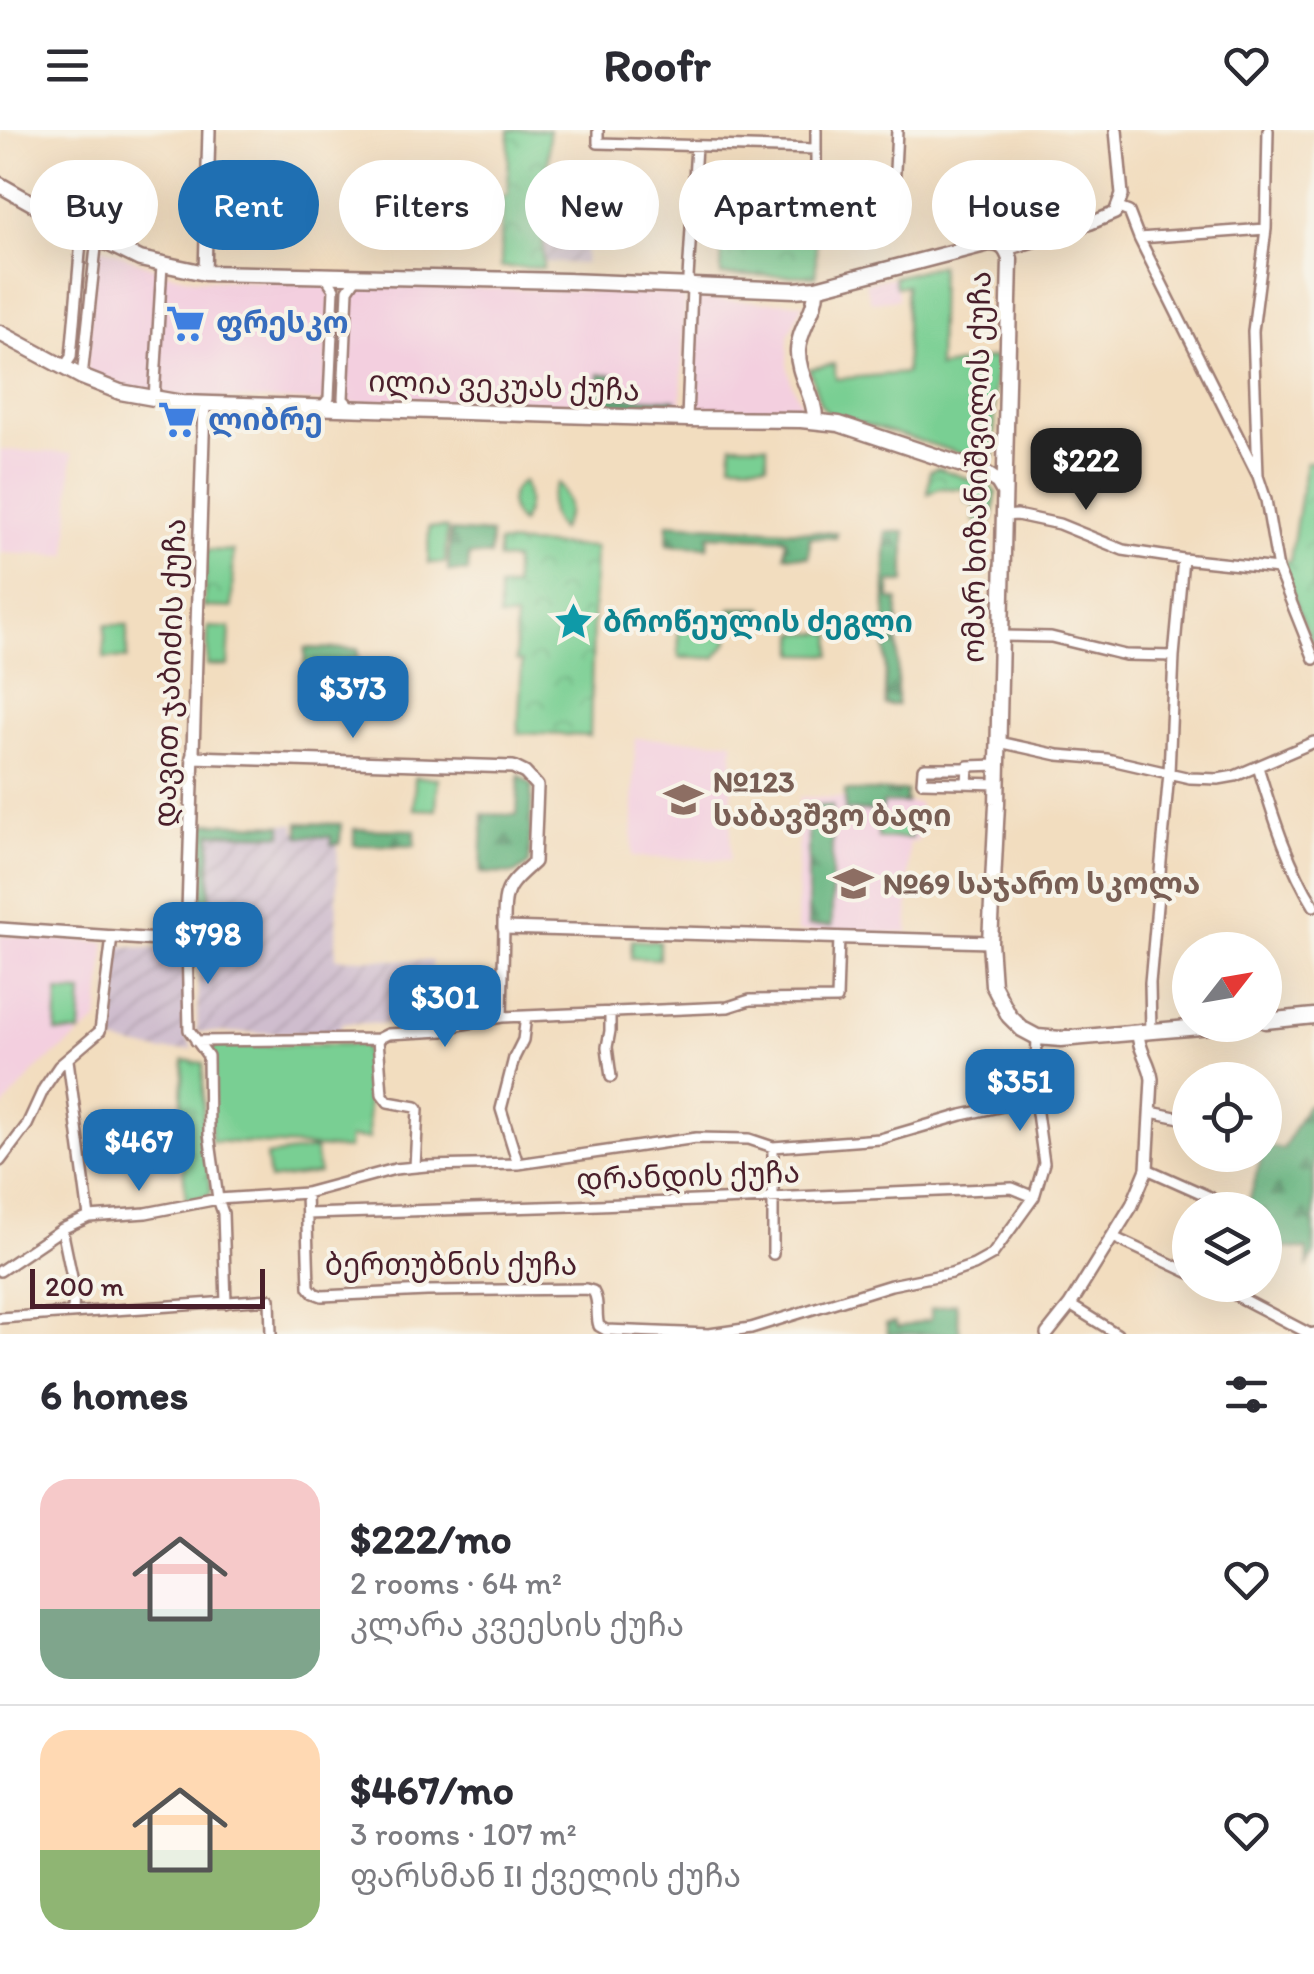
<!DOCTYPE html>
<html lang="en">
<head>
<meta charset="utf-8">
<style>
	:root { --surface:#fff; --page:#f7f7f7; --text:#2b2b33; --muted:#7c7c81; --line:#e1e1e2; --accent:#1f6fb2 }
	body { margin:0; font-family:Itim,"Noto Sans Georgian",sans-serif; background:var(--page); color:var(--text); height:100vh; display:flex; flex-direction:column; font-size:38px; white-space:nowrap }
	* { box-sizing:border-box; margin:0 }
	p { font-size:32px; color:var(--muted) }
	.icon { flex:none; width:55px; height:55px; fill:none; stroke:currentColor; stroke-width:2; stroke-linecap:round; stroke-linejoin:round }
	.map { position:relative; height:1204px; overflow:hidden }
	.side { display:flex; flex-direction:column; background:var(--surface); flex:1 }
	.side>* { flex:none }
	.guide { position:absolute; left:30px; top:30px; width:1255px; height:90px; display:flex; gap:20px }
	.needle { width:65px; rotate:59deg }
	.fabs { position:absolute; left:1172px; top:802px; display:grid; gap:20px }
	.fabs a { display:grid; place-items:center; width:110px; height:110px; border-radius:50%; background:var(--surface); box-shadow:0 10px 40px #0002; font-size:50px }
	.scale { position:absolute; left:30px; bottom:25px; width:235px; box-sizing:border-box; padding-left:10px; border:5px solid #4a1f2b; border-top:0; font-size:28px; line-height:35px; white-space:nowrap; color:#4a1f2b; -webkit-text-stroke:8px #f7f3e8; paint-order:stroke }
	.price { position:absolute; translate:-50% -85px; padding:0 22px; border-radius:20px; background:var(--accent); color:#fff; font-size:32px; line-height:65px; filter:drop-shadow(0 2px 5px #0008) }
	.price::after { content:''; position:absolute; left:50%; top:60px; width:30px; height:22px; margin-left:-15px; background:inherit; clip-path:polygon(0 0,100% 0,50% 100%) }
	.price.active { background:#222; color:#fff }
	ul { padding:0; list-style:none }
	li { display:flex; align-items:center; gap:30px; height:250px; padding:0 40px }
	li+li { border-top:2px solid var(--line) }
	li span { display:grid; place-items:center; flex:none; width:280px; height:200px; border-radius:30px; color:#555 }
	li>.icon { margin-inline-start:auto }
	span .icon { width:120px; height:120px; fill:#fffc; stroke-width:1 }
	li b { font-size:42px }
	h2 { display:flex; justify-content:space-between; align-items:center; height:120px; padding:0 40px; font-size:42px }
	.chip { padding:0 35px; border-radius:45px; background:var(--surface); box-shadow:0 10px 40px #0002; font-size:35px; line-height:90px }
	.chip.active { background:var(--accent); color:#fff }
	header { display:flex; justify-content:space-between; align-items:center; height:130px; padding:0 40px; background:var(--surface); font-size:45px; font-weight:800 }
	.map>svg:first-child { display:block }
	.built { fill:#f3cfdf }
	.industrial { fill:url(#industrial-furrows) }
	.green { fill:#79cf93; stroke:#62775f; stroke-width:2.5 }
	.forest { fill:url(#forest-firs); stroke:#566854; stroke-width:2.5 }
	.park { fill:url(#park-crowns); stroke:#62775f; stroke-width:2.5 }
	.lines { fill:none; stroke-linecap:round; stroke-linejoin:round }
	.minor-casing { stroke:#9e7e75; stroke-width:14 }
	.tertiary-casing { stroke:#9e7e75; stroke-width:16 }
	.primary-casing { stroke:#9e7e75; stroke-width:19 }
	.minor { stroke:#fff; stroke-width:9 }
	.tertiary { stroke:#fff; stroke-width:11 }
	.primary { stroke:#fff; stroke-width:14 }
	.labels { text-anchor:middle; stroke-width:8; stroke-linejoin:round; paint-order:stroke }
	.shop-label { font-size:30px; font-weight:bold; fill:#366cbe; stroke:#f7f3e8; text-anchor:start }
	.street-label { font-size:30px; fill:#4a1f2b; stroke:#f7f3e8 }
	.culture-label { font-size:30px; font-weight:bold; fill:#0d838f; stroke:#f7f3e8; text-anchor:start }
	.education-label { font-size:30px; font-weight:bold; fill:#785e54; stroke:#f7f3e8; text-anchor:start }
</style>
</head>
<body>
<header><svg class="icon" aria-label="menu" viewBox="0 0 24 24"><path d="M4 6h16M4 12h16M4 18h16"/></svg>Roofr<svg class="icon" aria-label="heart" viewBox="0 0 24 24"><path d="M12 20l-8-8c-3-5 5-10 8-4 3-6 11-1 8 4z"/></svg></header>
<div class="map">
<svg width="1314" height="1204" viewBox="0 0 1314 1204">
	<defs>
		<pattern id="industrial-furrows" width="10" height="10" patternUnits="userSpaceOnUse" patternTransform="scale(2.5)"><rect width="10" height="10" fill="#cfbdce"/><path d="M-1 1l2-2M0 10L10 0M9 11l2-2" fill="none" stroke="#b3a2b1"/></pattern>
		<pattern id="forest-firs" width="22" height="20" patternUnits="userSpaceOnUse" patternTransform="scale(2.5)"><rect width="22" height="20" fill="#62b27d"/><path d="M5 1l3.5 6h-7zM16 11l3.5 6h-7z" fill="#539067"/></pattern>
		<pattern id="park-crowns" width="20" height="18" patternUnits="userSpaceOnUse" patternTransform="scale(2.5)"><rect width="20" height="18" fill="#79cf93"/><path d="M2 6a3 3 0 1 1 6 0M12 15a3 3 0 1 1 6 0" fill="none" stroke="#6ab17f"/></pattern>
	</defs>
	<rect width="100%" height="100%" fill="#f7f3e8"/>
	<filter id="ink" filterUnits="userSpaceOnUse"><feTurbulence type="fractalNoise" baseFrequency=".01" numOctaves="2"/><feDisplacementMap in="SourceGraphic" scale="20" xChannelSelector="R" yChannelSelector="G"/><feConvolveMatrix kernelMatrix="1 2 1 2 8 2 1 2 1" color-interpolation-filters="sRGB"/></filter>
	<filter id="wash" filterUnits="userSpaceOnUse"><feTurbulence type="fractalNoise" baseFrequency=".0048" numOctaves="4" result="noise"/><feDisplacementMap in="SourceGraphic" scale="40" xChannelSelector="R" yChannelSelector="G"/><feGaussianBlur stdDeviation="2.25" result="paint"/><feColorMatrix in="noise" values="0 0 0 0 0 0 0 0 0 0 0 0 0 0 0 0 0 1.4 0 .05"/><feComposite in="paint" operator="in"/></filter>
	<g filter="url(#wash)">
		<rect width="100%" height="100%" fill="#f2ddbf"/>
		<!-- built -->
		<path class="built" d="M101,117L165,142L193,149L326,154L331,162L325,272L173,267L127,257L86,243L95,122Z
			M894,147L899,169L871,172L865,153Z
			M354,155L679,163L685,171L681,275L678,282L349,273L345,267L349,160Z
			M701,169L803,173L788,206L787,234L791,253L804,279L798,284L694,281L690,277L695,172Z
			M0,320L72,323L68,426L0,423Z
			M635,608L733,611L730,730L632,727Z
			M799,667L903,669V673H919L918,712L909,713L908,803L797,802Z
			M0,805L106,812L98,891L39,937L0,981Z"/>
		<!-- industrial -->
		<path class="industrial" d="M547,65L588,67L585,134L544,132Z
			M201,692L295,694V701L338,702L336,828L432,831L431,895L341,893L340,904L197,902Z
			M113,815L183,821L186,907L193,919L160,921L107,911Z"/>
		<!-- green -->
		<path class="green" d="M940,135L938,238L995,227L994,327L989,332L828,283L820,273L809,239L834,234L836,249L906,243V155L896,157L894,147Z
			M732,314L767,315V334L731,333Z
			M523,351C529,367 529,379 521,394C507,379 506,364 523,351Z
			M558,353C571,371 571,381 560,400C548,385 546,369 558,353Z
			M429,397L447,398L445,433H428Z
			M105,495H127V529L104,528Z
			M208,497L230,498L228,536L207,535Z
			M796,503H832L831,525L796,524Z
			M415,647L438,648L436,680L414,679Z
			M878,690H912L911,708H878Z
			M632,810L659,812V829L631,828Z
			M58,862L82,863L80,903L56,902Z
			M365,914L369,1009L349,1008L348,1019L211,1011V920L218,915Z
			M315,1019L319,1043L269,1050L266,1026Z"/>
		<!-- forest -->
		<path class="forest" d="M599,244L613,245V267L676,270V278L598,273Z
			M668,393L837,403L836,408L810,407L809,427L785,425L786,409L709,405L708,417L667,415Z
			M450,401L491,404L490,426L469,425L468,442L448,441Z
			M886,402H905V452H890V469L898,470L897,575H885Z
			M731,478H763V486L748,499L731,498Z
			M305,518L358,519V529H348L347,550L304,549Z
			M519,645L532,655L529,734L514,744L481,743L483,684L517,685Z
			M845,661H906V673H883L882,681H845Z
			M808,676H832V796H808Z
			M203,693L282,695V705L211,703L209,801H201Z
			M299,693L341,694L340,714H331V707L299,706Z
			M354,699L415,700V716L354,715Z
			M1314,974V1123L1308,1135L1307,1120L1279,1117L1265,1141V1080H1253L1248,1075L1262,1025H1265V1016L1283,1019L1307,975Z
			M956,1173L960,1204H888L886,1194L895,1192L898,1198L931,1189V1179Z"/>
		<!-- park -->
		<path class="park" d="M509,0H549L548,45L544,46L543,138L501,137L502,66L508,65Z
			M722,95L778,96V110L816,111V146L721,145Z
			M1306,332H1314V520L1280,432L1290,431Z
			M938,338L992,357L996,363L993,389L987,392L974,391L975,373L966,372V359L939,358L928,364L930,341Z
			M498,413L595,417L590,606L518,603L522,532L516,531L515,488H499V458L514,457V430L498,429Z
			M206,420L233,421L232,478L204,477Z
			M678,489H728V512L715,528H679Z
			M184,930L203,933V1004L211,1062L210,1065L186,1072L180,1004Z"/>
	</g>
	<g filter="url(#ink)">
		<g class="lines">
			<defs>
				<path id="minor" d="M598,0V13L816,19
					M816,0V59
					M1268,0L1266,99L1253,201L1258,346L1266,370L1278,439L1314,529
					M693,58L894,60L897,0
					M1119,78L1129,82L1139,108L1257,344
					M1139,108L1266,99
					M60,236L67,233L71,227L81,111L80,104L74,98
					M82,247L97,108
					M154,269L162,135
					M321,279L329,268L334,159L326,147
					M352,279L343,269L348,160L356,148
					M687,289L692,157L688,148L696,16
					M1003,386L1017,385L1059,394L1123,420L1183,429L1278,439
					M1002,506L1051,507L1125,525L1174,526
					M999,612L1058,625L1107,629L1190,648L1218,649L1235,646L1314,612
					M1258,637C1273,685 1287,733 1314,776
					M968,638H925L923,639L922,652L998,654
					M967,653L968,636L998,635
					M187,812L189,900L208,926L209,1004L218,1069L223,1083L226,1173
					M610,882V901L607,917L611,947
					M502,887L504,798
					M1151,902L1150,853L1169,643L1174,526L1183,429
					M378,909L382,964L388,972L416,977L418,979L415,1037
					M196,911L378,909L388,904L443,901L458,895L502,887L728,877L750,870L837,869L839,807
					M68,930L89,1087
					M1151,982L1190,990
					M0,1031L27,995L44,958L59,936L100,901L112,807
					M518,1034L501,979L514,928L523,910L526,886
					M1147,1039L1210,1067
					M306,1063L309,1157L314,1163L322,1166L427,1161L586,1159L593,1161C600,1172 595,1185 599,1196L606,1200L709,1204L751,1198L891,1155L951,1143L974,1135L992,1125L1034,1067L1044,1033L1035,969L1037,907
					M307,1084L573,1076L1012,1058L1034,1067
					M62,1099L74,1157L73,1182
					M1113,1107L1190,1143
					M773,1124V1017
					M0,1141L62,1099L89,1087L146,1083L218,1069L306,1063L395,1039L426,1036L518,1034L696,1008L749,1009L773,1017L880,1009L962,985L1035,969
					M1216,1155L1310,1204L1314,1203
					M1070,1175L1117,1204
					M0,1188L270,1169L271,1204"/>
				<path id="tertiary" d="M1007,119L1091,93L1115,83L1122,65L1116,0
					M205,143L209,0
					M192,627L513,637L525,643L537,656L534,732C505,758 504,759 504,798L990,812
					M0,799L187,812L204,275
					M1047,1204L1070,1175L1132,1075L1147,1039L1152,949C1150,932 1138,920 1138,903"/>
				<path id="primary" d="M0,55L71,95L140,129L205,143L567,151L795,160L816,158L989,113C1002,113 1006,118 1010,129L997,674L990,812L993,855L1009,886L1022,899L1037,907L1061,909L1223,895
					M0,203L82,247L120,262L182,273L687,289L801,290L839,294L983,342L998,352L1004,362
					M815,291C816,267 797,246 798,220C799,198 817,180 816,158
					M1265,891L1314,886"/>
			</defs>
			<!-- minor casing -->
			<use href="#minor" class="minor-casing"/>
			<!-- tertiary casing -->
			<use href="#tertiary" class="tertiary-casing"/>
			<!-- primary casing -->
			<use href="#primary" class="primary-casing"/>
			<!-- minor -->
			<use href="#minor" class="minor"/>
			<!-- tertiary -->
			<use href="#tertiary" class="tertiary"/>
			<!-- primary -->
			<use href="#primary" class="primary"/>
		</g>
	</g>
	<!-- icons -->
	<defs>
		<symbol id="supermarket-bare" viewBox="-9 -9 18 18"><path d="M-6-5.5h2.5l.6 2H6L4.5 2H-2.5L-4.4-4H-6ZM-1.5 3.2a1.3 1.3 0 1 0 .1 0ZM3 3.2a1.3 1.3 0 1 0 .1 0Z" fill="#3f7fe0" stroke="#f7f3e8" stroke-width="2.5" paint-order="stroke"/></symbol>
		<symbol id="sight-bare" viewBox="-9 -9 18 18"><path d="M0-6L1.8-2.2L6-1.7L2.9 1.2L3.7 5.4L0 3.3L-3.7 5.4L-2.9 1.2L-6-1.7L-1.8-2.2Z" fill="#0f9aa8" stroke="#f7f3e8" stroke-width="2.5" paint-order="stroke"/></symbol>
		<symbol id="school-bare" viewBox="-9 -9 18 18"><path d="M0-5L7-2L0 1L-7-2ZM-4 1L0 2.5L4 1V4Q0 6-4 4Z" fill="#8d6e63" stroke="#f7f3e8" stroke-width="2.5" paint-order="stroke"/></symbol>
	</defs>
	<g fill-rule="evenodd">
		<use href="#supermarket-bare" x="158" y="166" width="55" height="55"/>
		<use href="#supermarket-bare" x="150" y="262" width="55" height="55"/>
		<use href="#sight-bare" x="546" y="464" width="55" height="55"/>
		<use href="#school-bare" x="656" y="642" width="55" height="55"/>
		<use href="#school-bare" x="826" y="726" width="55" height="55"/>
	</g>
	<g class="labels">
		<!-- shop labels -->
		<g class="shop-label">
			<text x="216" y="203">ფრესკო</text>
			<text x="208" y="300">ლიბრე</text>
		</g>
		<!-- street labels -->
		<g class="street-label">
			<text transform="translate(504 256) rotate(2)" y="10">ილია ვეკუას ქუჩა</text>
			<text transform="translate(977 337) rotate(-89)" y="10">ომარ ხიზანიშვილის ქუჩა</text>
			<text transform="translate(170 543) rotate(-88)" y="10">დავით ჯაბიძის ქუჩა</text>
			<text transform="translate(688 1046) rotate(-2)" y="10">დრანდის ქუჩა</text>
			<text x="451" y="1145">ბერთუბნის ქუჩა</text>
		</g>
		<!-- culture labels -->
		<g class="culture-label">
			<text x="603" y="502">ბროწეულის ძეგლი</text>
		</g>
		<!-- education labels -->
		<g class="education-label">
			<text x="713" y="662">№123<tspan x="713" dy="34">საბავშვო ბაღი</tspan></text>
			<text x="883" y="764">№69 საჯარო სკოლა</text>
		</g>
	</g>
</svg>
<div class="fabs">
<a><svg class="needle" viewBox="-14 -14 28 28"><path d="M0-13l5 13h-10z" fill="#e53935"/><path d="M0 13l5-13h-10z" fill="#7c7c81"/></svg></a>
<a><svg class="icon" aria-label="locate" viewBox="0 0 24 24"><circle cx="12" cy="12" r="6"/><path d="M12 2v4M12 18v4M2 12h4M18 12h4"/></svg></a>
<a><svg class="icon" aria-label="layers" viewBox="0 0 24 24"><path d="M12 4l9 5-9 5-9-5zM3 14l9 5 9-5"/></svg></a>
</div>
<div class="scale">200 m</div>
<b class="price active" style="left:1086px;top:383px">$222</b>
<b class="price" style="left:353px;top:611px">$373</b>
<b class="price" style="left:208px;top:857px">$798</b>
<b class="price" style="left:445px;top:920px">$301</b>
<b class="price" style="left:1020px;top:1004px">$351</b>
<b class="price" style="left:139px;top:1064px">$467</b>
<div class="guide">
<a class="chip">Buy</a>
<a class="chip active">Rent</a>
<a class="chip">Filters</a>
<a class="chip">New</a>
<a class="chip">Apartment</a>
<a class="chip">House</a>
</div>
</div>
<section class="side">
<h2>6 homes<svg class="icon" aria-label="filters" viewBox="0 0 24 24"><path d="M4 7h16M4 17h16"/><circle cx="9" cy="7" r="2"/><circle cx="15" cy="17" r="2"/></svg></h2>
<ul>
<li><span style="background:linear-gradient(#f6c9c9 65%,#7fa58c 0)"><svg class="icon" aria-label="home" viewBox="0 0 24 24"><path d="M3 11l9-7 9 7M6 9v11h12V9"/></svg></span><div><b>$222/mo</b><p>2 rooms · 64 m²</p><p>კლარა კვეესის ქუჩა</p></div><svg class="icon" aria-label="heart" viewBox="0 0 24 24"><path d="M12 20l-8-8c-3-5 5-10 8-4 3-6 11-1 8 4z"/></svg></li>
<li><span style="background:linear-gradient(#ffd9b3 60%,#8fb573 0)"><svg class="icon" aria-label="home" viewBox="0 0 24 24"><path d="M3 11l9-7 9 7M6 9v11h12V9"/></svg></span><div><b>$467/mo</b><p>3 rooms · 107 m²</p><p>ფარსმან II ქველის ქუჩა</p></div><svg class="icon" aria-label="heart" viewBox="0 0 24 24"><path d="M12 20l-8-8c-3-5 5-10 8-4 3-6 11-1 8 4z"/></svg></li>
</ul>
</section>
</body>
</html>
